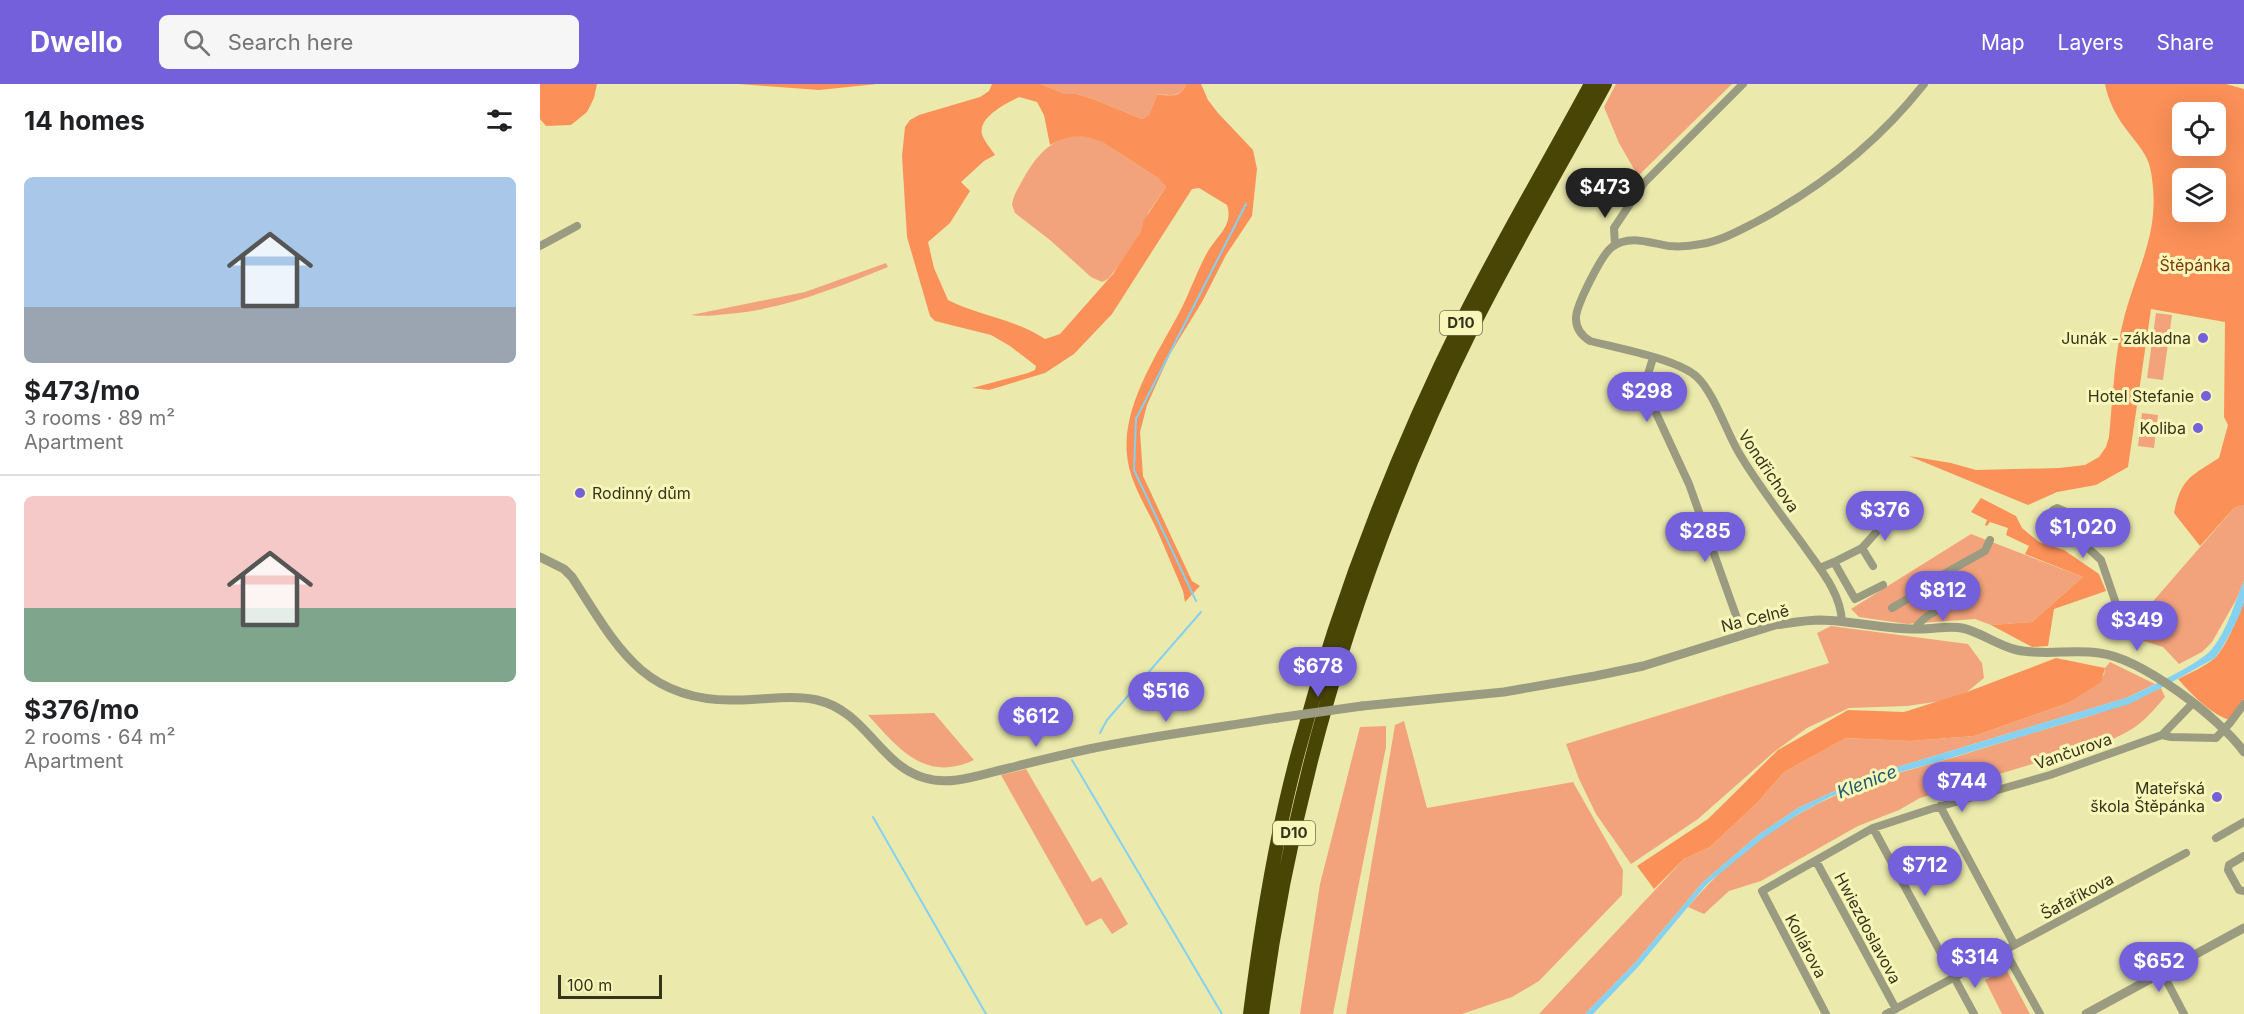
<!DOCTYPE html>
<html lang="en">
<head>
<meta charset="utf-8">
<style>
	:root { --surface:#fff; --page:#f6f6f6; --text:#202124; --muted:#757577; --line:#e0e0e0; --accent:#7560db }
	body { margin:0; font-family:Inter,sans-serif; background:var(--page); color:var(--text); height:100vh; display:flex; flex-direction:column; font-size:22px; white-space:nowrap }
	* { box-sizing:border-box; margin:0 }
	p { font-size:20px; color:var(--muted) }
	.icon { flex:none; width:33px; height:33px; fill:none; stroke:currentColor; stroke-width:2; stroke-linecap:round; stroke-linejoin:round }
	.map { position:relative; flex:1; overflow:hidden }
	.sheet { display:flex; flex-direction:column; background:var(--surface); width:540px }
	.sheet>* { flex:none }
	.buttons { position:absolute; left:1632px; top:18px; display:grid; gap:12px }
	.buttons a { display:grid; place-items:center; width:54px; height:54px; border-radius:9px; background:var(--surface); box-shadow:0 6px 24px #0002; font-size:30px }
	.scale { position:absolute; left:18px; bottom:15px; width:104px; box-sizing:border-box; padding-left:6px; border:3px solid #35341c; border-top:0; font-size:16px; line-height:21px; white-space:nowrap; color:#35341c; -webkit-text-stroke:4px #f8f7b9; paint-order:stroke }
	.price { position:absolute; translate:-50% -51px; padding:0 14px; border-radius:21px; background:var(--accent); color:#fff; font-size:20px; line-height:39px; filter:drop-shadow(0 2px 3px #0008) }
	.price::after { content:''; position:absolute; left:50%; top:36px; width:18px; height:14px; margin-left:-9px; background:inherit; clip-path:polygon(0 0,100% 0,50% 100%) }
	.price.active { background:#222; color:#fff }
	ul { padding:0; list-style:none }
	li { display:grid; align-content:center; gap:12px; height:318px; padding:0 24px }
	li+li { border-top:2px solid var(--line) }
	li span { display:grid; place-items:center; height:186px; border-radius:9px; color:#555 }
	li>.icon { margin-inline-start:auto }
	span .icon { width:108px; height:108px; fill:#fffc; stroke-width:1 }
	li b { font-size:26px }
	h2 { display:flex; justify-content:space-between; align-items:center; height:72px; padding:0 24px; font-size:26px }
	header { display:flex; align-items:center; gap:36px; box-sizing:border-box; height:84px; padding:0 30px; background:var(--accent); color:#fff }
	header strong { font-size:28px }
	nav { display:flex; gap:33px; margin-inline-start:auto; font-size:21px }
	.search { width:420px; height:54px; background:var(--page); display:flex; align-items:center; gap:15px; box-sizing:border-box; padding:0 21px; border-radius:9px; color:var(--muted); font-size:22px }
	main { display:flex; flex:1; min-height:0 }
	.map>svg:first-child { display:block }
	.green { fill:#f3a37c }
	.forest { fill:#fb9058; fill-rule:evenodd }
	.water { fill:#84d1f2 }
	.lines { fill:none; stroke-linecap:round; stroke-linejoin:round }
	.stream { stroke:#84d1f2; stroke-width:2 }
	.minor { stroke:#9b9b81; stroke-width:8 }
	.tertiary { stroke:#9b9b81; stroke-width:9 }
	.motorway { stroke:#494605; stroke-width:14 }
	.tertiary-bridge { stroke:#9b9b81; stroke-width:9 }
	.poi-dot { fill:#7560db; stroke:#f8f7b9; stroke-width:2 }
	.labels { text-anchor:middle; stroke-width:6; stroke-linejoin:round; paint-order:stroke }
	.shield { fill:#f8f7b9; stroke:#706e4b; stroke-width:1.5 }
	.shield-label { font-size:15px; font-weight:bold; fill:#35341c }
	.park-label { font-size:16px; fill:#7a370e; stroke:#f8f7b9 }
	.poi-label { font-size:16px; fill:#35341c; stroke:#f8f7b9; text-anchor:end }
	.street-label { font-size:16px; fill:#35341c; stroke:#f8f7b9 }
	.water-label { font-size:18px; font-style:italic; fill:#1b586f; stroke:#f8f7b9 }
</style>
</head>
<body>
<header>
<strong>Dwello</strong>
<div class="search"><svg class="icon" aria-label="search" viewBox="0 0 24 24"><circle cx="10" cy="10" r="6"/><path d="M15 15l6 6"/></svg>Search here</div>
<nav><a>Map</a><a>Layers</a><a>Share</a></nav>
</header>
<main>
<section class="sheet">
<h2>14 homes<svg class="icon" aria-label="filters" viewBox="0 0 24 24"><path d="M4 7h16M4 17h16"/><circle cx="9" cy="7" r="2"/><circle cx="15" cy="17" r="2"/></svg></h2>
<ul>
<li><span style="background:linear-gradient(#a9c7e8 70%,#9aa5b1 0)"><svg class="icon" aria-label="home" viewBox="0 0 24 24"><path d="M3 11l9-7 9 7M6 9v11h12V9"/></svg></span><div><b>$473/mo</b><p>3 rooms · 89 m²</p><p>Apartment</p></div></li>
<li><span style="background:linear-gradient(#f6c9c9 60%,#7fa58c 0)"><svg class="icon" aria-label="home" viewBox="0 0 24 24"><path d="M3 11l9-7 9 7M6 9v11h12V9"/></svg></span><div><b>$376/mo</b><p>2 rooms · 64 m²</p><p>Apartment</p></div></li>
</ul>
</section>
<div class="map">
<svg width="1704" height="930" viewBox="0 0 1704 930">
	<rect width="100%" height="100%" fill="#ebeaac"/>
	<!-- green -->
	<path class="green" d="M501,0H646C640,15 630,10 617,11L609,31L602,35L553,15L537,10H525Z
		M1076,0H1192L1098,92L1079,59L1064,23Z
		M535,51L552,53L562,58L618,94L626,103L608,129L601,147L580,180L568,195L562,198L551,193L510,156L475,129L472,121C473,113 477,106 481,99C494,75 507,57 535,51Z
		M346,179L348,183C296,204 245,225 188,230C176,231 163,233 151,231L265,208Z
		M1616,229L1632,231L1623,296L1607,294Z
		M1602,329L1618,331L1614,364L1598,362Z
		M1704,421V497L1696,516L1672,558L1662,568L1639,580L1623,563L1591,553L1596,537L1694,424Z
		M1431,450L1543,493L1492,538L1451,541L1435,535L1367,540L1319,533L1311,525Z
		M1291,542L1428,560L1442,579L1444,594L1427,608L1402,617L1367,622L1309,624L1267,644L1234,668L1158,735L1091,780L1056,730L1039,695L1026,660L1289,579L1277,549Z
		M1570,578L1615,600L1586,614L1354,684L1312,699L1258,724L1218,751L1163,798L1094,880L1045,930H999L1144,775L1170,763L1218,718L1244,688L1306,654L1370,657L1434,652L1528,619L1564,591L1565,584Z
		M1621,604L1625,613C1605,637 1594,647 1565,658L1380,714L1359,726L1318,742L1221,797L1189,807L1164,830L1148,823C1186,778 1238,737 1292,713C1323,699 1354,690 1387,681C1424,671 1460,659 1496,648C1539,635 1581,624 1621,604Z
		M394,629L434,676C385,699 358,664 328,631Z
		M864,637L887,724L1033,698L1083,786L1082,811L999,897L972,913L922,930H806L855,641Z
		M846,642V663L793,930H760L780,800L820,643Z
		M486,685L552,798L561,793L588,840L572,850L561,834L546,842L461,691Z
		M1466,885L1490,930H1462L1445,896Z"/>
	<!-- forest -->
	<path class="forest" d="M0,0H57L54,14L47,28L31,41L6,42L0,35Z
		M199,0H337L279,6Z
		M452,0H501L525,10H537L553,15L602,35L609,31L617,11C630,10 640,16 646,0H661L668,16L678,29L713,66L717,85L712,132L686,171L662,218L630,270L607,321L600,348L603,392L652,497L660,502L645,518L643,507C634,486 625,464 616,444C605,421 589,396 587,371C582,323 616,272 638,231C649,211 656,189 667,169C676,152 694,142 687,121L659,104L652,105L572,230L534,270L505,289L449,306L432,304L488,289L495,286L496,282L470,262L451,251L395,237L390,232L367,153L362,72L365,43L370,36L379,31L440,13L449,7ZM479,13L497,18L504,31L510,61C529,51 542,49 562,58L618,94L626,103L604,136L601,147L573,190L520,250L505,255C475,235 439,232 408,216L394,184L388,158L410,139L430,107L421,98L444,77L455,71C451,65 444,57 442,50C438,33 467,19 479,13Z
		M1565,0H1686L1704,5V421L1694,424L1660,462L1634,429C1641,394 1651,392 1679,374L1688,341L1684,333L1685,238L1611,225L1588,383L1556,401L1517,408L1488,421L1369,372L1411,379L1436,386L1519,384L1545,381L1559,373L1566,363L1569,353C1573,313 1574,270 1585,230C1600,177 1621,146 1611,88C1608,70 1597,60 1586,45C1576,32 1568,16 1565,0ZM1642,28H1676V62H1642ZM1642,94H1676V128H1642Z
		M1441,414L1476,432L1482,444L1499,458L1524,466L1559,490L1566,507L1514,525L1508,562L1492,563L1451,541L1492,538L1543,493L1485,470L1489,462L1466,451L1468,444L1450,438L1447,442L1445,441L1447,436L1431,428Z
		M1704,517V615L1689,636C1670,629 1651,610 1638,595C1650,589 1666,582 1676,573C1685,564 1700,530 1704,517Z
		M1516,574L1565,584L1561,598L1528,619L1434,652L1370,657L1306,654L1244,688L1218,718L1170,763L1144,775L1114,805L1097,782L1168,735L1238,666L1308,626L1364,628L1427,608Z"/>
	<!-- water -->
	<path class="water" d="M1704,497C1704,504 1704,511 1704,517C1702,530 1683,564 1675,574L1621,604L1589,620L1387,681L1348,691L1290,713L1260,729L1222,755L1167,800L1098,883L1053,930H1045L1094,880L1163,798L1218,751L1258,724L1312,699L1354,684L1586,614C1605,605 1660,580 1672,565C1688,545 1694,520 1704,497Z"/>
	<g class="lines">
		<!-- stream -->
		<path class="stream" d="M656,517L594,386L596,335L706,120
			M560,649L567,636L661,528
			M532,676L682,930
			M333,733L446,930"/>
		<!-- minor -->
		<path class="minor" d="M1075,161L1074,144L1104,99L1203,0
			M0,162L37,142
			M1113,274L1104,303L1149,400L1203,551
			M1091,305L1104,303
			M1534,451L1526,428L1517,424L1513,426L1509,433L1511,439L1534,451L1561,476L1585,546
			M1322,464L1349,434
			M1294,478L1322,464L1333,482
			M1280,484L1294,478L1315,515L1343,501
			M1400,500L1402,491L1445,467L1450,456
			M1352,524L1369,514L1372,511L1396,499L1400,500L1404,523
			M1302,538C1301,509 1280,485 1264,462C1242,432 1218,401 1199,369C1186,347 1174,309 1157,293C1138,275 1077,264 1050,257C1042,252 1036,245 1036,235C1035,223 1062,170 1072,163C1089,150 1110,159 1129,162C1140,163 1151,162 1161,160C1181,157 1198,147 1216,138C1280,104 1339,57 1384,0
			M1375,545C1384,530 1404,523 1420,518
			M1622,651L1631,653L1676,654L1690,639L1704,620
			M1400,722L1474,860
			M1333,744L1434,930
			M1676,754L1704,738
			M1704,772L1689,781L1688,786L1699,806L1704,807
			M1276,777L1356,925
			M1464,865L1500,930
			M1622,888L1644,930
			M1286,930L1222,807L1333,744L1391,725L1510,691L1622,651L1653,619
			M1346,930L1646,769"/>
		<!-- tertiary -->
		<path class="tertiary" d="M0,473L24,485L32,493C75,559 101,616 191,616C219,617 250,610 277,616C326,627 340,682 385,694C411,702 439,691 465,685C493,678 521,671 549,665C611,652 675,644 737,634
			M822,622L964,608L1055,592L1103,582L1235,541C1250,539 1266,536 1281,536C1313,537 1344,545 1376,545C1391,546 1408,541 1422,544C1441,548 1458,562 1477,566C1504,572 1532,565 1559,569C1601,574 1679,633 1704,668
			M1546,930L1704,844"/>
		<!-- motorway -->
		<path class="motorway" d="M710,930C721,842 735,754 758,669C798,519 855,372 924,233C964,154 1009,78 1051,0
			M722,930C754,689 827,455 935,238C976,157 1022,79 1065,0"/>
		<!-- tertiary-bridge -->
		<path class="tertiary-bridge" d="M737,634L822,622"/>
	</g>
	<!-- markers -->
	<g class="poi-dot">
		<circle cx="1663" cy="254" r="6"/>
		<circle cx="1666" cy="312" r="6"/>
		<circle cx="1658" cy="344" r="6"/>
		<circle cx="40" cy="409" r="6"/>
		<circle cx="1677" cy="713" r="6"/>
	</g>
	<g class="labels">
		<!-- shield labels -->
		<g class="shield">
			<rect x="900" y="227" width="42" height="24" rx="4.5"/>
			<rect x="733" y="737" width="42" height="24" rx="4.5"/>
		</g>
		<g class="shield-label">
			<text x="921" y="244">D10</text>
			<text x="754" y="754">D10</text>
		</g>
		<!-- park labels -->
		<g class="park-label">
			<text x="1655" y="187">Štěpánka</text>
		</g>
		<!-- poi labels -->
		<g class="poi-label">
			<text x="1651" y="260">Junák - základna</text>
			<text x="1654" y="318">Hotel Stefanie</text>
			<text x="1646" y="350">Koliba</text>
			<text x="52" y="415" text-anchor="start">Rodinný dům</text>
			<text x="1665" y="710">Mateřská<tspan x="1665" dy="18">škola Štěpánka</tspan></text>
		</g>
		<!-- street labels -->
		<g class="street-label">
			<text transform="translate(1229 387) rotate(56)" y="6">Vondřichova</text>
			<text transform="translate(1215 534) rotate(-14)" y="6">Na Celně</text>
			<text transform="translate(1533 667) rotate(-19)" y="6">Vančurova</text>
			<text transform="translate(1537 812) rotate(-28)" y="6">Šafaříkova</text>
			<text transform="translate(1328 844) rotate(62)" y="6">Hwiezdoslavova</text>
			<text transform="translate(1266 862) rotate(62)" y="6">Kollárova</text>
		</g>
		<!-- water labels -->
		<g class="water-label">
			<text transform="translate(1327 698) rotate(-21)" y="6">Klenice</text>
		</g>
	</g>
</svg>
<div class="buttons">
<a><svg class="icon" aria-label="locate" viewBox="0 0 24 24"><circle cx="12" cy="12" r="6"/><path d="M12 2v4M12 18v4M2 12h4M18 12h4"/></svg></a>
<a><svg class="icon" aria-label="layers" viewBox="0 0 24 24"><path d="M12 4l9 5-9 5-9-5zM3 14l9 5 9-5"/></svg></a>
</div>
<div class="scale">100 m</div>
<b class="price active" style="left:1065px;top:135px">$473</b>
<b class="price" style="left:1107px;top:339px">$298</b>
<b class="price" style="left:1345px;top:458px">$376</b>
<b class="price" style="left:1543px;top:475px">$1,020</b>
<b class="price" style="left:1165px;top:479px">$285</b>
<b class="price" style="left:1403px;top:538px">$812</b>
<b class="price" style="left:1597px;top:568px">$349</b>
<b class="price" style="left:778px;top:614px">$678</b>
<b class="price" style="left:626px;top:639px">$516</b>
<b class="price" style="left:496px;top:664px">$612</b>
<b class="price" style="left:1422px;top:729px">$744</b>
<b class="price" style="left:1385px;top:813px">$712</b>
<b class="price" style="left:1435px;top:905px">$314</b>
<b class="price" style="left:1619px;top:909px">$652</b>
</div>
</main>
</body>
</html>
